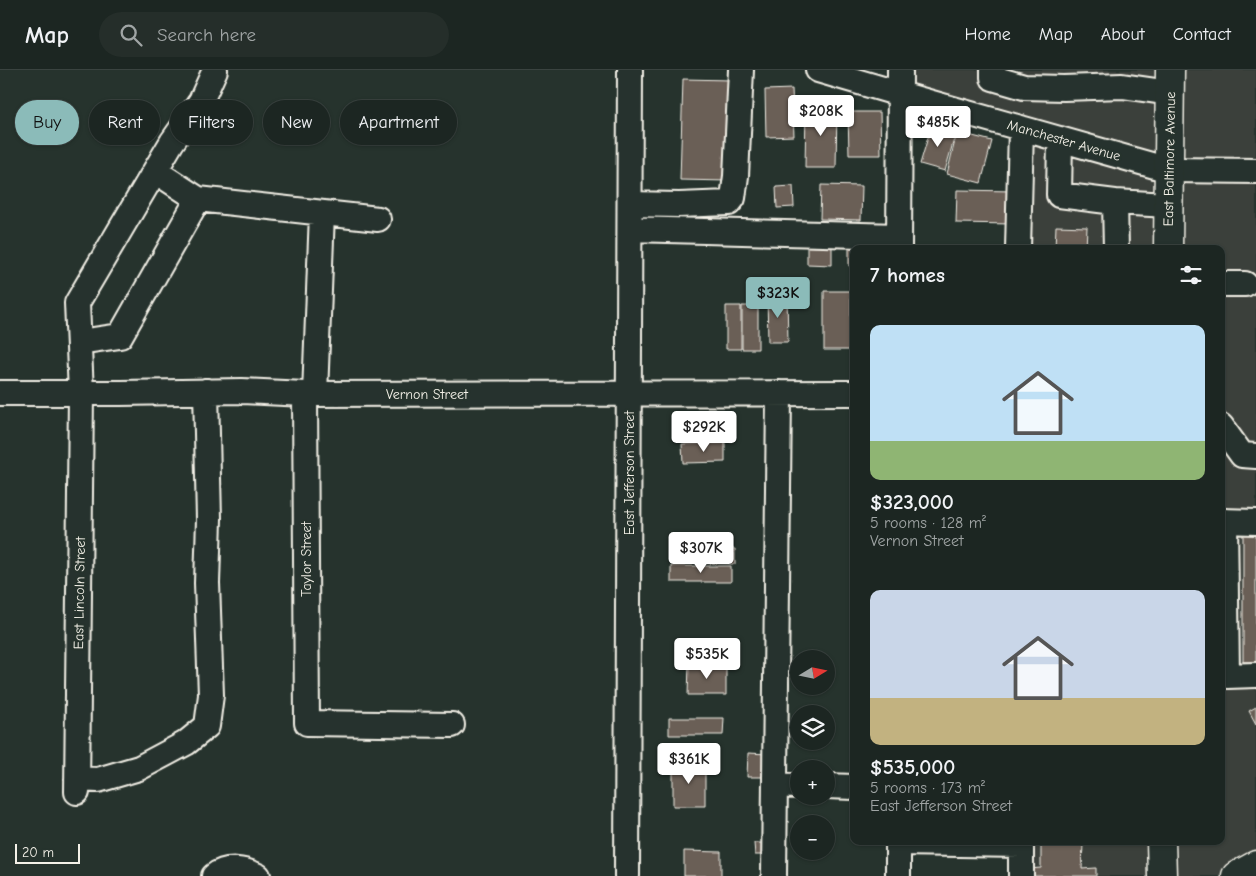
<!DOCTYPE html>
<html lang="en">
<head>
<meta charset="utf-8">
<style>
	:root { --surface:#1c2622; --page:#252e2a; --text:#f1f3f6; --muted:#a0a5a5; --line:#3a4340; --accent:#8bbbb9 }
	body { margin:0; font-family:"Comic Neue",sans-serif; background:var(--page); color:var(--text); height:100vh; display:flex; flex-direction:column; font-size:19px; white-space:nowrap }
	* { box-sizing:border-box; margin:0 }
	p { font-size:16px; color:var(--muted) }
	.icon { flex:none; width:28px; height:28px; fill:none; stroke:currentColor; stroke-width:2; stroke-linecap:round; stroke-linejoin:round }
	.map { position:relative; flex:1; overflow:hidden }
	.panel { position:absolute; left:850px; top:175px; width:375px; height:600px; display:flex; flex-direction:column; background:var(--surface); border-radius:10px; box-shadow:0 1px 4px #0004,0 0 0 1px var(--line) }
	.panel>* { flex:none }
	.banner { position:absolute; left:15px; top:30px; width:475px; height:45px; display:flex; gap:10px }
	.needle { width:32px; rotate:80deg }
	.tools { position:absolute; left:790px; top:580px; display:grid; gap:10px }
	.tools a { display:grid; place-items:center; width:45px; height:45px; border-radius:50%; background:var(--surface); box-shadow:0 1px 4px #0004,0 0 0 1px var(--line); font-size:25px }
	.scale { position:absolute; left:15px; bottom:12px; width:65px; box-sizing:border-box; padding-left:5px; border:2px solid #f4f1e8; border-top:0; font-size:14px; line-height:18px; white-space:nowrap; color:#f4f1e8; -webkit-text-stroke:4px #26332d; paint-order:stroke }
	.price { position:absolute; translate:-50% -42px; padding:0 11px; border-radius:5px; background:#fff; color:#222; font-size:16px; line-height:32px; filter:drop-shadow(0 1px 2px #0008) }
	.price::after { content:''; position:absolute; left:50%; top:30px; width:15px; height:11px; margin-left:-8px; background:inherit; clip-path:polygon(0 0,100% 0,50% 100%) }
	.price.current { background:var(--accent); color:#111 }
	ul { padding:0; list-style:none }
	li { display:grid; align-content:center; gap:10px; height:265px; padding:0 20px }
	li span { display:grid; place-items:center; height:155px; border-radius:10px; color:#555 }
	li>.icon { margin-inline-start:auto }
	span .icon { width:90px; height:90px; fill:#fffc; stroke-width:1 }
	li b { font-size:21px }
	h2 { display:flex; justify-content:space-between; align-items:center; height:60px; padding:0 20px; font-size:21px }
	.chip { padding:0 18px; border-radius:22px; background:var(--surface); box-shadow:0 1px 4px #0004,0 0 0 1px var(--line); font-size:18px; line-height:45px }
	.chip.current { background:var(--accent); color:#111 }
	header { display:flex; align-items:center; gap:30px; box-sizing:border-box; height:70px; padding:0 25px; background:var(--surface); border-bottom:1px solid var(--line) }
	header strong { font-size:24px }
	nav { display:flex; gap:28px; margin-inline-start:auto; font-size:18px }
	.search { width:350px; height:45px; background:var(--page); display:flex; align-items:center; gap:12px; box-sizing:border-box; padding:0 18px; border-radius:28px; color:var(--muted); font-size:19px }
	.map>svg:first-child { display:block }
	.built { fill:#3b403a }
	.building { fill:#6b5e57; stroke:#f4f1e8 }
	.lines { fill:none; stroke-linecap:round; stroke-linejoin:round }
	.minor-casing { stroke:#f4f1e8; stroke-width:28 }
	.major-casing { stroke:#f4f1e8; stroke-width:31 }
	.minor { stroke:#26332d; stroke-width:24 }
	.major { stroke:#26332d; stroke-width:28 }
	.labels { text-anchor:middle; stroke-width:4.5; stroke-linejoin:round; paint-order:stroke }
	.street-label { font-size:14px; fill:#f4f1e8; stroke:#26332d }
</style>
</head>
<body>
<header>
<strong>Map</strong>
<div class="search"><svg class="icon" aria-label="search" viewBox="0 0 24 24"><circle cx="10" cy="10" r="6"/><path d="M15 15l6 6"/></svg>Search here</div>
<nav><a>Home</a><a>Map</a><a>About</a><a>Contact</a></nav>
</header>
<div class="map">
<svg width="1256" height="806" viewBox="0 0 1256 806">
	<rect width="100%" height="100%" fill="#26332d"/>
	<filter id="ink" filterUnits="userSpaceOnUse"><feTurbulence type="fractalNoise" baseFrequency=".02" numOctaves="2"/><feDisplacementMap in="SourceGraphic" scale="10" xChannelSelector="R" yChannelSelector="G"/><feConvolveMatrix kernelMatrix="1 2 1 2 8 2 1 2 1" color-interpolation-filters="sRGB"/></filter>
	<g filter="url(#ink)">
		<!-- built -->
		<path class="built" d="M911,0H1256V806H1015V771H1221V179H1025L1027,49L911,16Z"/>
		<!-- building -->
		<path class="building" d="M683,9L730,10L728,111L680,110Z
			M792,19L794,66L766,67L765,20Z
			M806,37H837L836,98H805Z
			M848,42H880L881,85H849Z
			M932,54L956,62L945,101L920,94Z
			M957,62L992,71L981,113L947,104Z
			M821,115L862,116L861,150L820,149Z
			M793,116L794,137L777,138L776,117Z
			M957,120L1013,121L1012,154L956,153Z
			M1056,156L1087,157L1086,179H1055Z
			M849,170H876V179H854V196H849Z
			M807,171H832V195L807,194Z
			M824,221H851V280H824Z
			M767,226H787L788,272H768Z
			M726,236H741V279H726Z
			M742,236H758V279H742Z
			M676,356L732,358V371L675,369Z
			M725,373V392L683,393L682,374Z
			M1243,464H1256V592H1243Z
			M672,478L735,479V494L672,493Z
			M671,496H731V512H671Z
			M689,594H726V625H688Z
			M1256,637V654L1249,641Z
			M669,648H724L723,665H669Z
			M748,683L768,684L767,707H747Z
			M673,694H705V736H673Z
			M1041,772L1083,773L1082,799L1096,798V806H1029V799L1041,798Z
			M754,773H763V785H755Z
			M684,781L721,782V806H684Z"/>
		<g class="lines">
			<defs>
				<path id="minor" d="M818,0L900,24L1169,100L1256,101
					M993,0V8L1024,17L1064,18L1122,16L1170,23
					M1060,69L1059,125L1115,132L1116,179
					M155,101L198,129
					M1115,132L1168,135
					M630,134L679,135L729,133L733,128L736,106L741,0
					M630,159L899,166
					M899,179L900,0
					M1018,179L1021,58
					M1221,214H1245
					M79,272L120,266L198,129L378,149
					M0,323H120L242,321L305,324L854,323
					M305,324L307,653L452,655
					M315,324L322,143
					M1221,356L1242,385L1256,386
					M1221,451L1256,452
					M1225,451L1227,606L1256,605
					M77,709L98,710L139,698L186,673L207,656L211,625L207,513L209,449L206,321
					M775,715L799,716
					M826,716L854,717
					M77,722L81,323L77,233L172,72L201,31L215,0
					M898,771V806
					M1021,771V806
					M898,773L1021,775
					M214,806C227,796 244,799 258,806
					M627,806L630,0
					M774,806L779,323"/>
				<path id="major" d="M1168,179L1170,0
					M1161,771L1162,806
					M1236,806L1256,795"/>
			</defs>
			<!-- minor casing -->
			<use href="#minor" class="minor-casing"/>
			<!-- major casing -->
			<use href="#major" class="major-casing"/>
			<!-- minor -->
			<use href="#minor" class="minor"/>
			<!-- major -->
			<use href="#major" class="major"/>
		</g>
	</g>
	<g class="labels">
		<!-- street labels -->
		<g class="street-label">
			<text transform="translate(1064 70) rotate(16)" y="5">Manchester Avenue</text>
			<text transform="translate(1169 89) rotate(-89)" y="5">East Baltimore Avenue</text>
			<text x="427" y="329">Vernon Street</text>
			<text transform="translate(629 403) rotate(-90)" y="5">East Jefferson Street</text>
			<text transform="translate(306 489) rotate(-90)" y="5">Taylor Street</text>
			<text transform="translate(79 523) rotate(-89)" y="5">East Lincoln Street</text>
		</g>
	</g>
</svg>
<div class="tools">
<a><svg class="needle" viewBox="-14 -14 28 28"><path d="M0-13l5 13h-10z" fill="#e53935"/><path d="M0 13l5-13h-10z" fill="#a0a5a5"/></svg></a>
<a><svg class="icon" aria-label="layers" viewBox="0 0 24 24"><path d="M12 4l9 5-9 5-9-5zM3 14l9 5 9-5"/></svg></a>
<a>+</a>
<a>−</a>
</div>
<div class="scale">20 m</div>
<b class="price" style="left:821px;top:67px">$208K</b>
<b class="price" style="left:938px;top:78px">$485K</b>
<b class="price current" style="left:778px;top:249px">$323K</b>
<b class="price" style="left:704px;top:383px">$292K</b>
<b class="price" style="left:701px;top:504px">$307K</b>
<b class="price" style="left:707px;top:610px">$535K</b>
<b class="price" style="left:689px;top:715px">$361K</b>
<div class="banner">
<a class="chip current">Buy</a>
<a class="chip">Rent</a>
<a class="chip">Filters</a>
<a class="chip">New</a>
<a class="chip">Apartment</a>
</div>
<section class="panel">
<h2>7 homes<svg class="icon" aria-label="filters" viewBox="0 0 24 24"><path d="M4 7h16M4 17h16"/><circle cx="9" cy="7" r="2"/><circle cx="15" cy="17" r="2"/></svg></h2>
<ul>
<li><span style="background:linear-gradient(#bfe0f5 75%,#8fb573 0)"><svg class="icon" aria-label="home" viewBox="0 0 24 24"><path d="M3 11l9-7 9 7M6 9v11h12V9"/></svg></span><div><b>$323,000</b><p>5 rooms · 128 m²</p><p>Vernon Street</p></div></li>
<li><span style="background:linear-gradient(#c9d6e8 70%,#c2b280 0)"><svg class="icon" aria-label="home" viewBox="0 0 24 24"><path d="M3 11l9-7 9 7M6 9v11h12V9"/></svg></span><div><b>$535,000</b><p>5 rooms · 173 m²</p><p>East Jefferson Street</p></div></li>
</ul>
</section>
</div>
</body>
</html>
